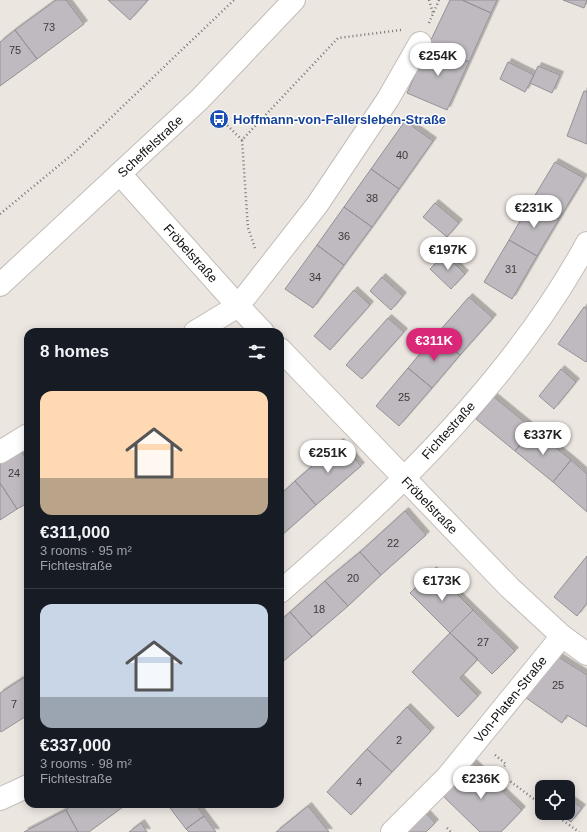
<!DOCTYPE html>
<html lang="en">
<head>
<meta charset="utf-8">
<style>
	:root { --surface:#171b24; --page:#242831; --text:#f1f3f6; --muted:#9ea1a6; --line:#363941; --accent:#db2777 }
	body { margin:0; font-family:Helvetica,sans-serif; background:var(--page); color:var(--text); height:100vh; display:flex; flex-direction:column; font-size:15px; white-space:nowrap }
	* { box-sizing:border-box; margin:0 }
	p { font-size:13px; color:var(--muted) }
	.icon { flex:none; width:22px; height:22px; fill:none; stroke:currentColor; stroke-width:2; stroke-linecap:round; stroke-linejoin:round }
	.map { position:relative; flex:1; overflow:hidden }
	.side { position:absolute; left:24px; top:328px; width:260px; height:480px; display:flex; flex-direction:column; background:var(--surface); border-radius:12px; box-shadow:0 2px 10px #0003 }
	.side>* { flex:none }
	.controls { position:absolute; left:535px; top:780px; display:grid; gap:8px }
	.controls a { display:grid; place-items:center; width:40px; height:40px; border-radius:8px; background:var(--surface); box-shadow:0 2px 10px #0003; font-size:20px }
	.price { position:absolute; translate:-50% -34px; padding:0 9px; border-radius:14px; background:#fff; color:#222; font-size:13px; line-height:26px; filter:drop-shadow(0 1px 2px #0008) }
	.price::after { content:''; position:absolute; left:50%; top:24px; width:12px; height:9px; margin-left:-6px; background:inherit; clip-path:polygon(0 0,100% 0,50% 100%) }
	.price.on { background:var(--accent); color:#fff }
	ul { padding:0; list-style:none }
	li { display:grid; align-content:center; gap:8px; height:212px; padding:0 16px }
	li+li { border-top:1px solid var(--line) }
	li span { display:grid; place-items:center; height:124px; border-radius:12px; color:#555 }
	li>.icon { margin-inline-start:auto }
	span .icon { width:72px; height:72px; fill:#fffc; stroke-width:1 }
	li b { font-size:17px }
	h2 { display:flex; justify-content:space-between; align-items:center; height:48px; padding:0 16px; font-size:17px }
	.map>svg:first-child { display:block }
	.building { fill:#bebabf; stroke:#959197; filter:url(#shadow) }
	.lines { fill:none; stroke-linecap:round; stroke-linejoin:round }
	.street-casing { stroke:#c3bdb9; stroke-width:24 }
	.secondary-casing { stroke:#c3bdb9; stroke-width:24 }
	.path { stroke:#787471; stroke-width:2.5; stroke-dasharray:1 3; stroke-linecap:butt }
	.street { stroke:#fff; stroke-width:22 }
	.secondary { stroke:#fff; stroke-width:22 }
	.labels { text-anchor:middle; stroke-width:3; stroke-linejoin:round; paint-order:stroke }
	.number-label { font-size:11px; fill:#3d3a3b }
	.transit-label { font-size:13px; font-weight:bold; fill:#164399; stroke:#fff; text-anchor:start }
	.street-label { font-size:13px; fill:#12100f; stroke:#fff }
</style>
</head>
<body>
<div class="map">
<svg width="587" height="832" viewBox="0 0 587 832">
	<defs>
		<filter id="shadow"><feDropShadow dx="3.5" dy="-3.5" stdDeviation="0" flood-color="#0004"/></filter>
	</defs>
	<rect width="100%" height="100%" fill="#ece6e1"/>
	<!-- building -->
	<path class="building" d="M56,0H66L84,24L37,59L15,30Z
		M108,0H148L130,20Z
		M450,0H462L491,13L469,62L429,44Z
		M462,0H497L491,13Z
		M563,0H587L584,8Z
		M15,30L37,59L0,86V42Z
		M429,44L469,62L447,110L407,93Z
		M508,62L534,75L525,92L500,79Z
		M538,66L560,75L552,93L530,83Z
		M584,91L587,92V144L567,136Z
		M405,121L433,141L399,189L371,169Z
		M555,162L584,178L559,219L531,202Z
		M371,169L399,189L372,227L344,207Z
		M531,202L559,219L537,256L509,240Z
		M435,203L459,223L447,237L423,217Z
		M344,207L372,227L344,265L317,245Z
		M509,240L537,256L512,299L484,282Z
		M317,245L344,265L313,308L285,289Z
		M445,254L465,274L451,289L430,269Z
		M382,277L403,296L391,310L370,291Z
		M354,290L370,305L330,350L314,336Z
		M469,297L493,318L460,355L436,335Z
		M584,307L587,309V361L586,362L558,344Z
		M388,318L404,332L362,379L346,365Z
		M436,335L460,355L432,388L408,368Z
		M408,368L432,388L399,426L376,406Z
		M561,369L576,382L554,409L539,396Z
		M494,397L533,429L515,451L476,419Z
		M533,429L571,460L553,482L515,451Z
		M340,442L361,466L316,505L295,481Z
		M19,447L28,462V503L17,509L0,483V458Z
		M571,460L587,474V512L553,482Z
		M295,481L316,505L281,536L280,534V495Z
		M0,483L17,509L0,520Z
		M405,511L426,535L381,575L360,552Z
		M360,552L381,575L348,606L325,581Z
		M587,556V603L577,616L554,597Z
		M433,570L473,610L450,633L410,593Z
		M325,581L348,606L312,637L290,612Z
		M473,610L515,651L492,674L450,633Z
		M290,612L312,637L280,664V621Z
		M450,633L478,659L460,678L478,696L458,717L412,672Z
		M552,653L587,675V727L567,715L562,723L522,695Z
		M28,675V715L1,732L0,730V693Z
		M407,707L431,731L392,772L367,749Z
		M367,749L392,772L351,815L327,792Z
		M471,761L522,810L501,832H480L440,793Z
		M568,798L582,808L571,822L558,813H568Z
		M73,804H127L89,832H78L66,810Z
		M167,804H195L204,816L186,829Z
		M308,806L329,832H276Z
		M66,810L78,832H24Z
		M424,811L435,823L426,832H403Z
		M204,816L216,832H189L186,829Z
		M141,823L147,832H129Z"/>
	<g class="lines">
		<defs>
			<path id="street" d="M120,174L238,306L263,332
				M195,332L238,306L317,205L388,99L420,43
				M280,349L509,587L562,636L587,654
				M0,452L28,435
				M280,592C322,555 365,518 404,478C474,408 540,330 587,243
				M0,799L28,786
				M392,832L447,777L562,636"/>
			<path id="secondary" d="M0,285L200,99L294,0"/>
		</defs>
		<!-- street casing -->
		<use href="#street" class="street-casing"/>
		<!-- secondary casing -->
		<use href="#secondary" class="secondary-casing"/>
		<!-- path -->
		<path class="path" d="M429,0L433,13
			M429,23L439,0
			M216,114L242,140
			M0,214L74,153L234,0
			M255,248L248,228L242,140L338,38L401,30
			M495,755L506,764L499,773L542,805
			M553,813L579,832
			M447,828L451,832"/>
		<!-- street -->
		<use href="#street" class="street"/>
		<!-- secondary -->
		<use href="#secondary" class="secondary"/>
	</g>
	<!-- icons -->
	<defs>
		<symbol id="bus-disc" viewBox="-11 -11 22 22"><circle r="9.5" fill="#1a4fb4" stroke="#fff"/><path d="M-5-6H5V4H4V6H2V4H-2V6H-4V4H-5ZM-3.5-4V0h7V-4ZM-3.5 1.2v1.5H-2V1.2ZM2 1.2v1.5H3.5V1.2Z" fill="#fff"/></symbol>
	</defs>
	<g fill-rule="evenodd">
		<use href="#bus-disc" x="208" y="108" width="22" height="22"/>
	</g>
	<g class="labels">
		<!-- number labels -->
		<g class="number-label">
			<text x="49" y="31">73</text>
			<text x="15" y="54">75</text>
			<text x="402" y="159">40</text>
			<text x="372" y="202">38</text>
			<text x="344" y="240">36</text>
			<text x="511" y="273">31</text>
			<text x="315" y="281">34</text>
			<text x="404" y="401">25</text>
			<text x="14" y="477">24</text>
			<text x="393" y="547">22</text>
			<text x="353" y="582">20</text>
			<text x="319" y="613">18</text>
			<text x="483" y="646">27</text>
			<text x="558" y="689">25</text>
			<text x="14" y="708">7</text>
			<text x="399" y="744">2</text>
			<text x="359" y="786">4</text>
		</g>
		<!-- transit labels -->
		<g class="transit-label">
			<text x="233" y="124">Hoffmann-von-Fallersleben-Straße</text>
		</g>
		<!-- street labels -->
		<g class="street-label">
			<text transform="translate(150 146) rotate(-43)" y="5">Scheffelstraße</text>
			<text transform="translate(191 253) rotate(48)" y="5">Fröbelstraße</text>
			<text transform="translate(448 430) rotate(-48)" y="5">Fichtestraße</text>
			<text transform="translate(430 505) rotate(46)" y="5">Fröbelstraße</text>
			<text transform="translate(510 699) rotate(-51)" y="5">Von-Platen-Straße</text>
		</g>
	</g>
</svg>
<div class="controls">
<a><svg class="icon" aria-label="locate" viewBox="0 0 24 24"><circle cx="12" cy="12" r="6"/><path d="M12 2v4M12 18v4M2 12h4M18 12h4"/></svg></a>
</div>
<b class="price" style="left:438px;top:77px">€254K</b>
<b class="price" style="left:534px;top:229px">€231K</b>
<b class="price" style="left:448px;top:271px">€197K</b>
<b class="price on" style="left:434px;top:362px">€311K</b>
<b class="price" style="left:543px;top:456px">€337K</b>
<b class="price" style="left:328px;top:474px">€251K</b>
<b class="price" style="left:442px;top:602px">€173K</b>
<b class="price" style="left:481px;top:800px">€236K</b>
<section class="side">
<h2>8 homes<svg class="icon" aria-label="filters" viewBox="0 0 24 24"><path d="M4 7h16M4 17h16"/><circle cx="9" cy="7" r="2"/><circle cx="15" cy="17" r="2"/></svg></h2>
<ul>
<li><span style="background:linear-gradient(#ffd9b3 70%,#b9a48a 0)"><svg class="icon" aria-label="home" viewBox="0 0 24 24"><path d="M3 11l9-7 9 7M6 9v11h12V9"/></svg></span><div><b>€311,000</b><p>3 rooms · 95 m²</p><p>Fichtestraße</p></div></li>
<li><span style="background:linear-gradient(#c9d6e8 75%,#9aa5b1 0)"><svg class="icon" aria-label="home" viewBox="0 0 24 24"><path d="M3 11l9-7 9 7M6 9v11h12V9"/></svg></span><div><b>€337,000</b><p>3 rooms · 98 m²</p><p>Fichtestraße</p></div></li>
</ul>
</section>
</div>
</body>
</html>
